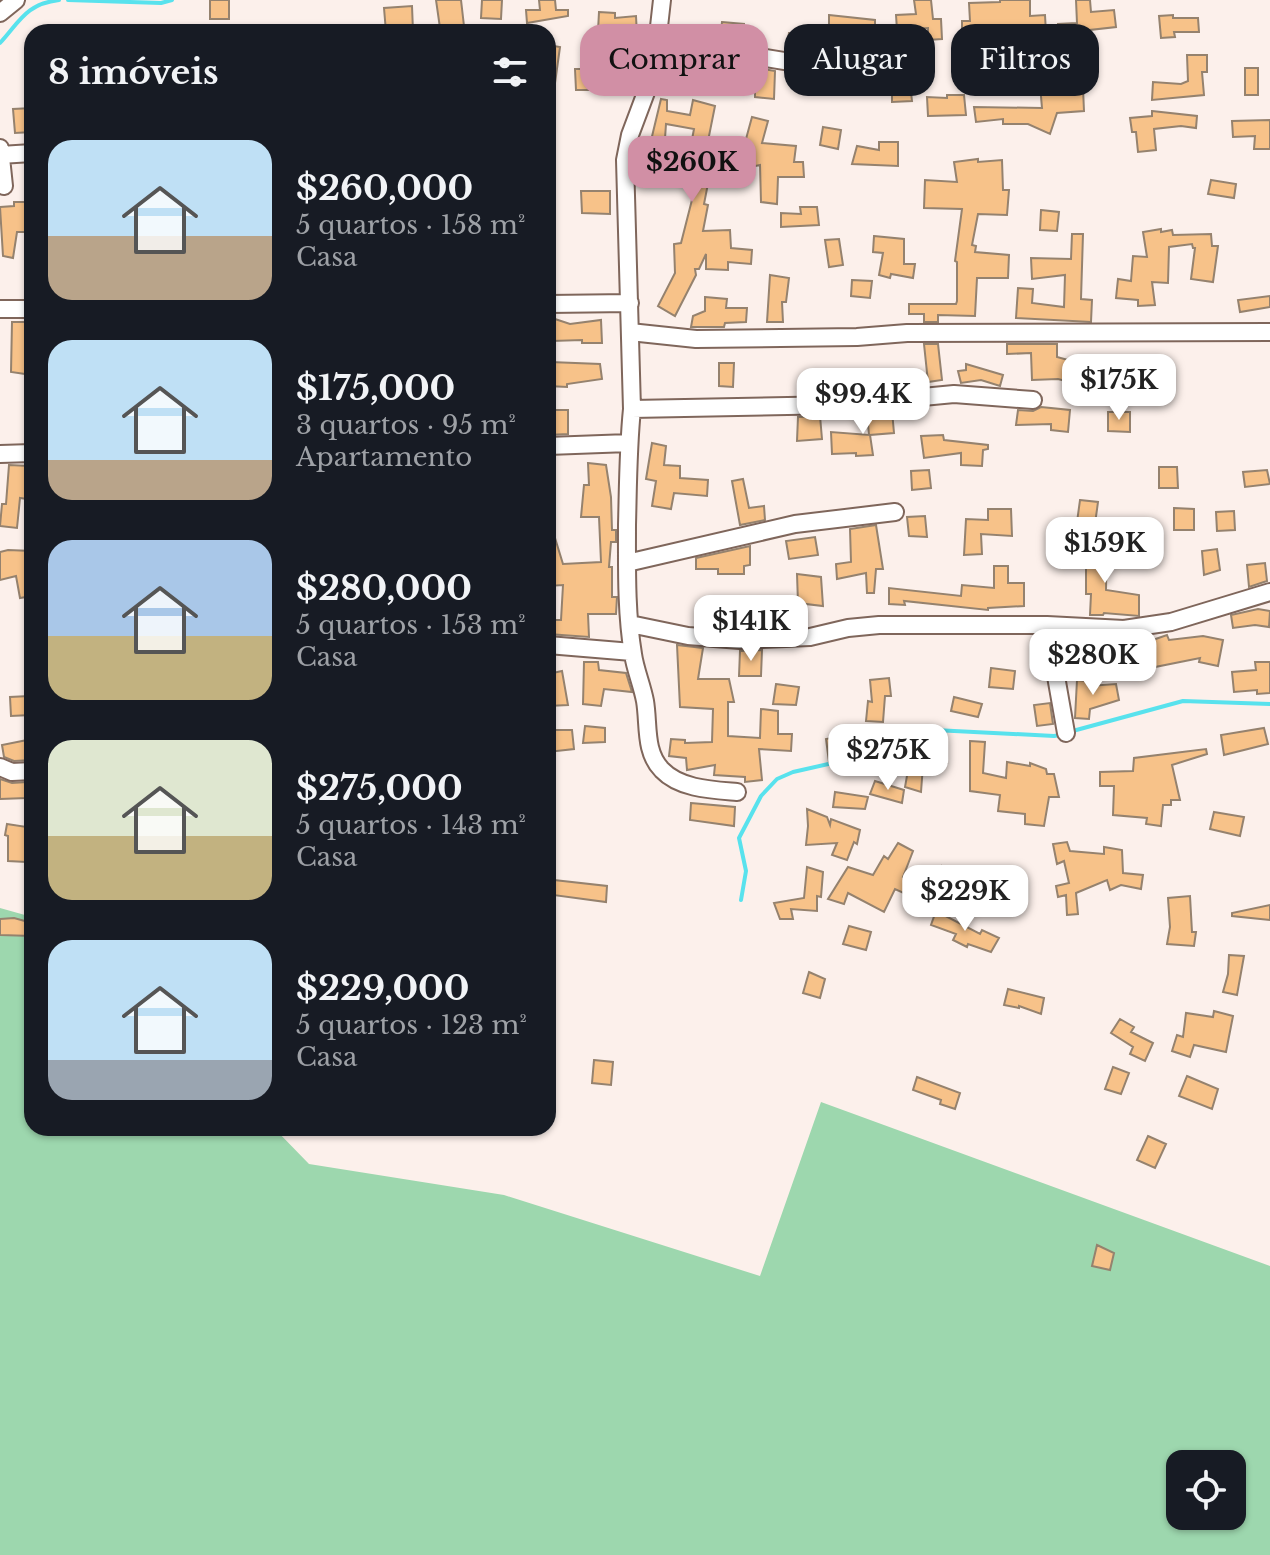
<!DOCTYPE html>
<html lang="pt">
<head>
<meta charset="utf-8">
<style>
	:root { --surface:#171b24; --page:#242831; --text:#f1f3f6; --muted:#9ea1a6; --accent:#d18fa5 }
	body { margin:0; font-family:"Libre Baskerville",serif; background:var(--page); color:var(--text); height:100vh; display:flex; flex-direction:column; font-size:30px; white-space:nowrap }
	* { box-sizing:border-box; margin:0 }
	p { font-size:26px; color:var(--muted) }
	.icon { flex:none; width:44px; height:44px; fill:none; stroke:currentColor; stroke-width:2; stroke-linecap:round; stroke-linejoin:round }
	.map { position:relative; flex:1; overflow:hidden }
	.sheet { position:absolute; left:24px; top:24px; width:532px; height:1112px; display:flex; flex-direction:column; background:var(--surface); border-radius:24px; box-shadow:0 2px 6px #0004 }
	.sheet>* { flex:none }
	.banner { position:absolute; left:580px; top:24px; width:570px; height:72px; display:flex; gap:16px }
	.controls { position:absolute; left:1166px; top:1450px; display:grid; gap:16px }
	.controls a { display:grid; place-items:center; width:80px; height:80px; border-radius:16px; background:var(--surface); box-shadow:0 2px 6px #0004; font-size:40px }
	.price { position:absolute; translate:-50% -68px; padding:0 18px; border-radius:16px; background:#fff; color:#222; font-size:26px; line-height:52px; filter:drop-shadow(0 2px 4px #0008) }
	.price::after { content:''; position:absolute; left:50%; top:48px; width:24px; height:18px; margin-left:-12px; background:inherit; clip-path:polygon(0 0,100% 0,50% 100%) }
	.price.current { background:var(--accent); color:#111 }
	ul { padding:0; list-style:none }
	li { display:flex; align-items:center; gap:24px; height:200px; padding:0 24px }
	li span { display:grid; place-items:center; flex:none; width:224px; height:160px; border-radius:24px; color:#555 }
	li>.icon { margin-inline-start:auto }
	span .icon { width:96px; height:96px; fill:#fffc; stroke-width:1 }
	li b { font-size:34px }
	h2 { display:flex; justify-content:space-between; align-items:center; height:96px; padding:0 24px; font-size:34px }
	.pill { padding:0 28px; border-radius:24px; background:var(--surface); box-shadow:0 2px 6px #0004; font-size:28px; line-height:72px }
	.pill.current { background:var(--accent); color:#111 }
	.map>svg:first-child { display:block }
	.green { fill:#9dd7ae; fill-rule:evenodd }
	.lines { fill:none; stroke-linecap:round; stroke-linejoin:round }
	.stream { stroke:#58e2ed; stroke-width:4 }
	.building { fill:#f7c289; stroke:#95826e; stroke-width:2 }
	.street-casing { stroke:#7f665b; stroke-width:20 }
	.street { stroke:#fff; stroke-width:16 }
</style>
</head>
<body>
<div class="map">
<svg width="1270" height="1555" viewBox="0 0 1270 1555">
	<rect width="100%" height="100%" fill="#fcf0eb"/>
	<!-- green -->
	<path class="green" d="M0,908L32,917V1128H274L309,1164L504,1195L760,1276L821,1102L1270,1266V1555H0ZM1180,1464H1232V1516H1180Z"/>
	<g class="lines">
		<!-- stream -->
		<path class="stream" d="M68,0L161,3L172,0
			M0,43C20,21 26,4 59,0
			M1069,732L1183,701L1270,704
			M741,900L746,871L739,838L761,796L777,779L793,772L846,760L870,742L886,733L915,729L1054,736L1060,735"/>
	</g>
	<!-- building -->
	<path class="building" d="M210,0H229V19H210Z
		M436,0H461L464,26L440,28Z
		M482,0H502L501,19L481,18Z
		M539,0H555L556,10H568V16L527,23L526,10H540Z
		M914,0H931L933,19H941L942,39L928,40V28L897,30L896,15L916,14Z
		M1000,0H1030V16L1045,15L1046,33L1017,35V39L981,44H962V21H970L969,3L1000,2Z
		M1076,0H1090L1091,12L1114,10L1116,27L1090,30V36L1072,37V44H1059L1058,24L1077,23Z
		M412,6L413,31L386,32L384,8Z
		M599,12L615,13V18L636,16L637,36L619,37V32L598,31Z
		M829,15L875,20V41H858V36H829Z
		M1173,15V18H1198L1199,32H1174L1175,37L1161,38L1159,16Z
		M722,22L744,24L743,43L720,39Z
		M789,33L812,34V54L786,50Z
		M548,45L560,47L555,83L548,82Z
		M1187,55H1207V72H1202L1204,95L1152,100L1153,82L1181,84L1188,81Z
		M618,59L644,64L640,78L616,73Z
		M722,62L775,71L774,99L755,97V84L720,77Z
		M1082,65L1084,111L1057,113L1050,134L1028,124H1003V119L976,122L974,107L1042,108L1039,73Z
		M1245,68H1258V95H1245Z
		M575,69H595V90H576Z
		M892,83L910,84L912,101L892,102Z
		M947,95H964L966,115L928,116L927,97L947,98Z
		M661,99L667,100V111L690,115L693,100L715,106L704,161L712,163L704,204L708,205L703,231L730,230L731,248L752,250L751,264L728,262V270L706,269V254L699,269H695L696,275L675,316L658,306L675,273L674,244L681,243L695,188L683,186L694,129L666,124L662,182L642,178Z
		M32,108V132L15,133L13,109Z
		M1152,111L1197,116L1196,128L1181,126L1154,129L1156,150L1138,152L1136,132H1132L1130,118L1152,116Z
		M752,117L768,121L762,143L796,146L794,162H803L804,177H778L777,204L761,202L760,165L732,171L728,153L743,150Z
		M1270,120V149H1254L1255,136L1233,137L1232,121Z
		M823,127L841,130L838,149L820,145Z
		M879,142H898V166L852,164L857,146L879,150Z
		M978,159V162L1002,160L1003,190H1009L1007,215L978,214L972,245L976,246L975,252L1009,255L1008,278H977L975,316L938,315V322H924V314H909V304H956L957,301V262L955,261L962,209L924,208L925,180L957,182L954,162Z
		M1211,180L1236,184L1234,198L1208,194Z
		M581,191H610V214L582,213Z
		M14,202H32V232H17L13,258L3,256L0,207L14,206Z
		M800,207H817L819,225L781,227V213L801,214Z
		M1041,210L1059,212L1057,231L1040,230Z
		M1161,229V232L1172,230L1173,235L1211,234L1212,246H1218L1213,282L1191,279L1195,248H1193L1192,244L1169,247L1168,283L1152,282L1155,305L1138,306V300L1116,298L1118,279L1131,281L1133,256L1147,257L1143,232Z
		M1072,234H1083L1081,299L1092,300L1091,322L1016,318L1018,288L1033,289L1032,303L1064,307L1065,275L1032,279L1031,258L1071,259Z
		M874,236L904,239V264H915L913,278L891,274L890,278L879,275L883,253L873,252Z
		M839,239L843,265L829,267L825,240Z
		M770,275L789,278L786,302H782L783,322H767Z
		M852,280L872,281L870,298L851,296Z
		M1270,296V307L1240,312L1238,300Z
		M705,297L727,299L726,308H747L746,322L725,323L724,327H691L693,316L705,311Z
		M555,319L570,324L601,320L602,343H582V340L552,341Z
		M12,322H32V375L11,372Z
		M924,344H938L942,380L928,382Z
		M1007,344H1057V357L1090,366L1085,386L1058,379L1032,380L1031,353L1007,354Z
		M550,362L600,364L602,379L567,384V387L548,386Z
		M719,363H734L733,387L719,386Z
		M966,364L1003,375L1000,386L981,380L961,383L958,371L966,370Z
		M1149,371L1171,372L1170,390L1148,389Z
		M1041,407L1070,410L1068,432L1051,430V424L1016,425L1018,410L1033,411Z
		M548,410H568V434L548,435Z
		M892,411L894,433L870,435L873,455L856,456V453L832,454L831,432L869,435L867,413Z
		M1108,412H1130V432L1108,431Z
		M820,416L822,439L797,441L798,417Z
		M943,435L944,440L988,445V449L983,450L982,466L961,465V453L924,458L921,436Z
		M652,443L666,446L664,465L680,466V478L708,480L707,496L674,493L671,509L652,506L656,481L646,479Z
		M588,463L606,465L611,497L612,530H616V542H611L609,567H612V597H617L616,614H588L589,637L548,634V620H561L563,585L548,586V526L551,525L563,564L601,562L599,517H581L584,485H589Z
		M9,465L30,466L27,499L20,498L17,528L0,526L2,504H6Z
		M1159,467H1177L1178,488H1159Z
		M929,470L931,488L912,490L911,471Z
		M1267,470L1270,484L1245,487L1243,472Z
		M743,479L749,508L764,506L765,520L740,525L732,481Z
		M1080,500L1098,502L1095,524L1077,522Z
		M1174,508L1194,509V530H1174Z
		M988,509H1011L1012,536L981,534L982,554L964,555L966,519L988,520Z
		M1234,511L1235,530L1217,531L1216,512Z
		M925,516L927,537L909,536L907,517Z
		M876,525L883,569H876L874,593H867L866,573L837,579L836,564L851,562L850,529Z
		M815,537L818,555L789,559L786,541Z
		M1086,539L1107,541L1106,590L1139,595V616L1104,613L1103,615H1090L1091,594H1086Z
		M750,546V565L744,566V574H718V569H696V558Z
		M1217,549L1220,570L1204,575L1202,551Z
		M8,550L32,551V596L20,598L16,576L0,580V552Z
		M1265,563L1267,581L1249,587L1247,565Z
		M994,566H1008V583H1024V606L988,608V610L904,601L905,605L889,604V588L961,596L962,585L994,588Z
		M797,574L821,577L823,606L798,603Z
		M1258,609L1270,611L1269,627L1255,625L1233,628L1231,615Z
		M1167,635L1169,640L1203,636L1223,640L1218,666L1199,662L1200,658L1155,667L1153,660L1124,670L1121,654L1149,649L1147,642Z
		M677,645L703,648L698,679H729L734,702H728V736L760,738L761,709L778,711V734H792L791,751L759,749L762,780L745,782V777L714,775L715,765L687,770L686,758L669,756L671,739L685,740V743L712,742L713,709L680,707Z
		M762,650L761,676H739L740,651Z
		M584,662H598L599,670L626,673L632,692L604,689L601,706L583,704Z
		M1255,662H1270V693L1257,694V690L1234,692L1232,672L1256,670Z
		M991,668L1015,671L1013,689L989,687Z
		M562,671L568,705L548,706V674Z
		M889,678L891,696H885L883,722L866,721L868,701L872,702L870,680Z
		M1077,680L1089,681V686L1116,684L1119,700L1090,709L1089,719L1075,718Z
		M776,684L799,687L796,705L773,704Z
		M29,696L31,715L11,716L10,697Z
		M954,697L982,704L978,717L951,711Z
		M1050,703L1053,724L1037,726L1034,705Z
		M585,726L605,728V742L583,743Z
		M1264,728L1268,744L1224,755L1221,735Z
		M548,730H572L574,749L548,752Z
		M843,736L846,757L829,762L826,739Z
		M32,739V760L14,761L4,757L2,745Z
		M970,741L985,742L983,773L1006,778L1007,762L1030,766V763L1046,769L1047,774H1054L1059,797H1049L1044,826L1025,824V814L998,811L1000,795L970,791Z
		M905,744L945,750L947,763L923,765L921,792L905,787L910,759L903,758Z
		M1206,749L1207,754L1172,765L1180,800H1171V805H1163L1161,826L1146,824L1147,818L1113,815L1114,786H1100V772L1133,771L1134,758Z
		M0,779L12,783L27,782V798L0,799Z
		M875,781L904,790L902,803L870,794Z
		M835,792L868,797L865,809L833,807Z
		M691,803L735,807L734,826L690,820Z
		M807,809L827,817L830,825L831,819L860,830L857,844L854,842L847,860L832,855L837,843L806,845L808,826Z
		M1214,812L1244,817L1240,836L1210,829Z
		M7,824L27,827L26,862L8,861V836L5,835Z
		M1067,842L1070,851L1104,854V847L1122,850L1123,873L1143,875L1141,889L1121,885L1110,890L1107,880L1076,893L1078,914L1067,915L1066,895L1058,897L1056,886L1069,883L1064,861L1057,864L1053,844Z
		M898,843L913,851L903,877L914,884L908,895L895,889L884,912L848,893L844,904L828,899L848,867L873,875L884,856L888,859Z
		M942,866L968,886L970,883L982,890L976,903L952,891L949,895L932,886Z
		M807,867L823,872L821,897L817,896V911L791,909L793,919H780L774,903L804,898Z
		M554,880L607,886L606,902L553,895Z
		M1190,896L1192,932H1196L1194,946L1167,944L1170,927L1168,898Z
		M1270,905V920L1232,916V913Z
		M936,911L980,934L982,930L999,938L991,952L968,944L967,947L953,940L956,934L931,925Z
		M14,918L32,923V936L0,935V919Z
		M849,926L871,932L866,950L843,944Z
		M1229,955L1244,956L1237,995L1223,992L1228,974Z
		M809,972L825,979L820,998L803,993Z
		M1008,989L1044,998L1041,1014L1019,1006V1008L1004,1005Z
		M1214,1011L1233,1016L1226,1052L1194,1045L1190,1057L1172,1051L1177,1035L1183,1037L1186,1013L1213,1017Z
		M1120,1019L1134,1027L1131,1032L1153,1043L1145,1061L1130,1054L1133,1047L1111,1033Z
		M594,1060L613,1062L611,1085L592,1083Z
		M1113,1067L1129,1073L1121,1094L1105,1089Z
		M1187,1076L1218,1089L1212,1109L1179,1096Z
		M917,1077L960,1093L955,1109L940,1104L941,1100L913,1090Z
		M1148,1136L1166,1144L1155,1168L1137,1160Z
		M1097,1245L1114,1253L1110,1270L1092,1266Z"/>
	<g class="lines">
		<defs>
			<path id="street" d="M662,0L654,71L630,135L625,160L632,409C628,448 628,487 627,525C627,568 626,612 633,654C635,669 642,685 645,701C649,724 644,752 662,770C680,789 713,790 737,792
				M0,13L16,0
				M657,40L827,68
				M0,148L4,186
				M0,155L32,153
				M548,304L630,303
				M0,309H32
				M630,332L696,339L857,337L907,333L1270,332
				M632,409L839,405L954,394L1033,400
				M548,446L629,443
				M0,454L32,453
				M627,563L795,524L895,512
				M630,624L688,636L740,640L810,637L848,628L879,625H1047L1124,629L1171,622L1270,592
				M1047,625L1066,733
				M548,645L632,652
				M0,767L12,772L32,771"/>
		</defs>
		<!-- street casing -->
		<use href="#street" class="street-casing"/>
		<!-- street -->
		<use href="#street" class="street"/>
	</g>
</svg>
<div class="controls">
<a><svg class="icon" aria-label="locate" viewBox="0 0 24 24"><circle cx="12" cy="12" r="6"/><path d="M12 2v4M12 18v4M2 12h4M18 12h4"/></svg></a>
</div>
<b class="price current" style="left:692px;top:204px">$260K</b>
<b class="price" style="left:1119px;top:422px">$175K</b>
<b class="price" style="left:863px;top:436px">$99.4K</b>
<b class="price" style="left:1105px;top:585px">$159K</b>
<b class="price" style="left:751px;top:663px">$141K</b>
<b class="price" style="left:1093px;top:697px">$280K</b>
<b class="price" style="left:888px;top:792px">$275K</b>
<b class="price" style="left:965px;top:933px">$229K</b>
<div class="banner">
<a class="pill current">Comprar</a>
<a class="pill">Alugar</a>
<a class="pill">Filtros</a>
</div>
<section class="sheet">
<h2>8 imóveis<svg class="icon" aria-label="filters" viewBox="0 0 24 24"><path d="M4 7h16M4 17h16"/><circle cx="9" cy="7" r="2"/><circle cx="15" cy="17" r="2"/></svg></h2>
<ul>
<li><span style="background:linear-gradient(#bfe0f5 60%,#b9a48a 0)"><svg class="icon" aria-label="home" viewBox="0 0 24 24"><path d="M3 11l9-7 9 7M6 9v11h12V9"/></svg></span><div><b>$260,000</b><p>5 quartos · 158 m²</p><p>Casa</p></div></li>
<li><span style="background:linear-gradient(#bfe0f5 75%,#b9a48a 0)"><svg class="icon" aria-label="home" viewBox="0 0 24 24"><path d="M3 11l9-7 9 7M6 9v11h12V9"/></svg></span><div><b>$175,000</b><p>3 quartos · 95 m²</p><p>Apartamento</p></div></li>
<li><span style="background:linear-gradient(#a9c7e8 60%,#c2b280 0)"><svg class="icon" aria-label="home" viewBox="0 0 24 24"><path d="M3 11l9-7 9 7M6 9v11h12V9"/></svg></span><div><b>$280,000</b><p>5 quartos · 153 m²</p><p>Casa</p></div></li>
<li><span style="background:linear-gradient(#dfe7d0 60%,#c2b280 0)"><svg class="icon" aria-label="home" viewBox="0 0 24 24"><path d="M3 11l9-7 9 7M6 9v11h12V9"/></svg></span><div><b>$275,000</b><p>5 quartos · 143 m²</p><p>Casa</p></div></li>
<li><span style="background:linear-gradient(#bfe0f5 75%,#9aa5b1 0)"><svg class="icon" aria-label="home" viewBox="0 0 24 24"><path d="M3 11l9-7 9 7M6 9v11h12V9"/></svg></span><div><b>$229,000</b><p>5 quartos · 123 m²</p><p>Casa</p></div></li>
</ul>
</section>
</div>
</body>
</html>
